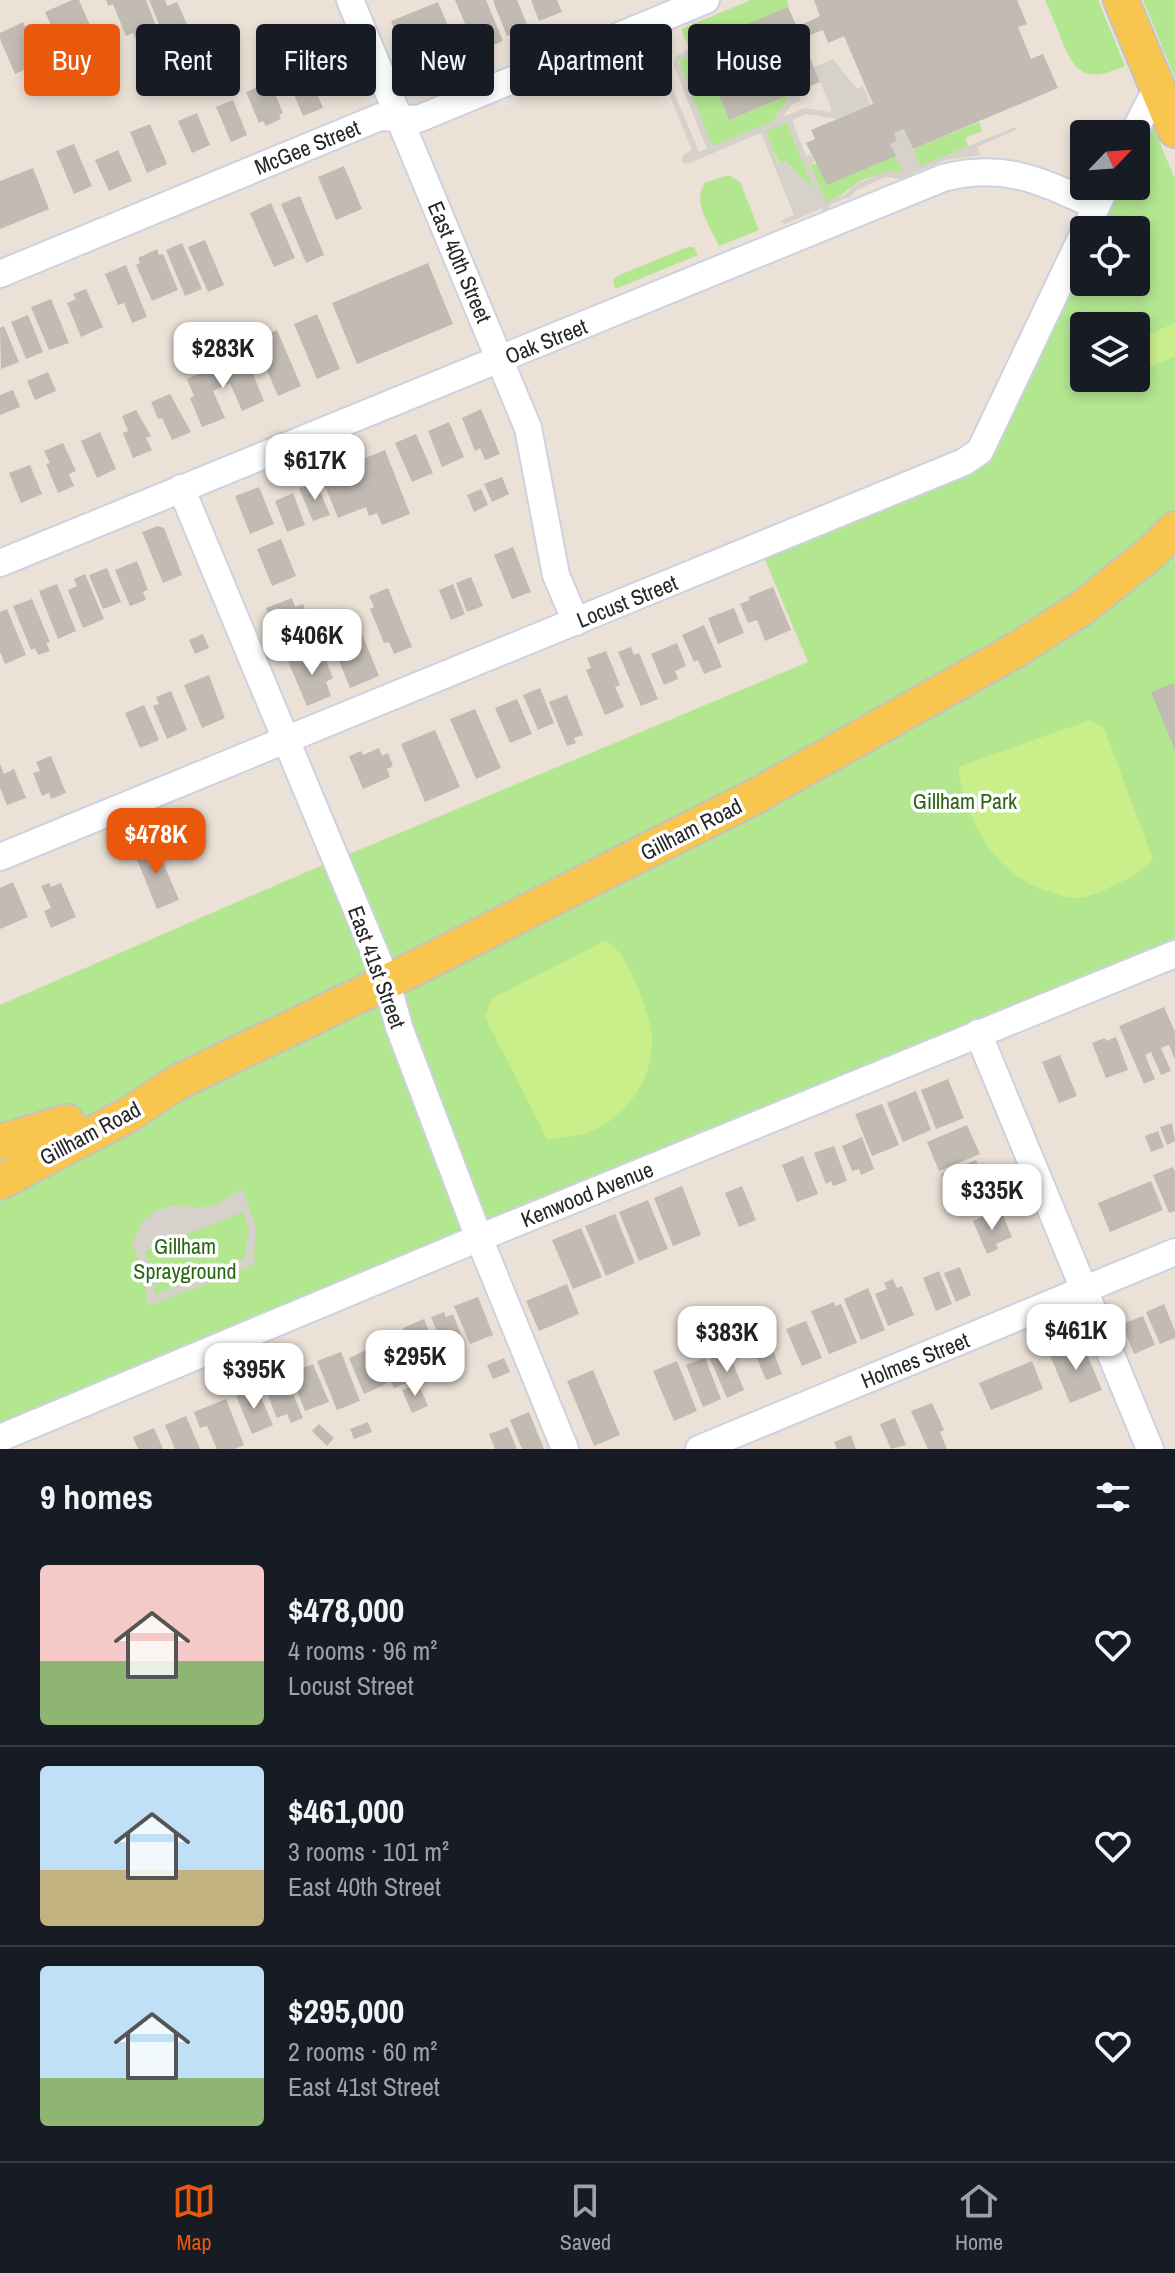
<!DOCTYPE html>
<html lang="en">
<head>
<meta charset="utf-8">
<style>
	:root { --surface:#171b24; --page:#20242c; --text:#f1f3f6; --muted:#9ea1a6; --line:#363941; --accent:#ea580c }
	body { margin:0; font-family:"Archivo Narrow",sans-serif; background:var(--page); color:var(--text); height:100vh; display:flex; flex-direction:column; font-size:30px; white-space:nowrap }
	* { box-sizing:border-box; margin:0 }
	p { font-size:26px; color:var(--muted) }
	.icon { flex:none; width:44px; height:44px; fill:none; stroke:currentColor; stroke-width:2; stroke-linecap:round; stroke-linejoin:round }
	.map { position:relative; height:1449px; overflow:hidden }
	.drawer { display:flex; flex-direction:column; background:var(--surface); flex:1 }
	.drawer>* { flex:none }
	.guide { position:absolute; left:24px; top:24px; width:1128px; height:72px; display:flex; gap:16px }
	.needle { width:52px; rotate:65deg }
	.fabs { position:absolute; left:1070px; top:120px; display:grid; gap:16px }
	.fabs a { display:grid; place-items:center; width:80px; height:80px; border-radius:8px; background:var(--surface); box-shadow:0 4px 12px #0003; font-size:40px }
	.price { position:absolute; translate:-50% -68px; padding:0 18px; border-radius:16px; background:#fff; color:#222; font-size:26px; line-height:52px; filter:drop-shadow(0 2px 4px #0008) }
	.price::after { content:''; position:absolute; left:50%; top:48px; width:24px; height:18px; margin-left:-12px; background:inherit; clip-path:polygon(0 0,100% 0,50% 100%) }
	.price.on { background:var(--accent); color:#fff }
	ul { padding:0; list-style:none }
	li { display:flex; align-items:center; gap:24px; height:200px; padding:0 40px }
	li+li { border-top:2px solid var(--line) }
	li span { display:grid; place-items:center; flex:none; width:224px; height:160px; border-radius:8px; color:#555 }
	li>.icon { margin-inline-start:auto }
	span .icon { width:96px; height:96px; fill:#fffc; stroke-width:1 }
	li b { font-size:34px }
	h2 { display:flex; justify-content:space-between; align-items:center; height:96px; padding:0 40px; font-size:34px }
	.chip { padding:0 28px; border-radius:8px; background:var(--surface); box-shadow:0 4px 12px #0003; font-size:28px; line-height:72px }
	.chip.on { background:var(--accent); color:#fff }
	.tab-bar { display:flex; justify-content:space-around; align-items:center; height:112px; border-top:2px solid var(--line); background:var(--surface); font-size:22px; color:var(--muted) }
	.tab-bar a { display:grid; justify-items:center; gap:4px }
	.tab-bar .on { color:var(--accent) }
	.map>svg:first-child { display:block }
	.green { fill:#b2e68f; fill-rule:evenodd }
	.pitch { fill:#caee8a }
	.plaza { fill:#d6d1ca; fill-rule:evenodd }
	.building { fill:#c2bbb4 }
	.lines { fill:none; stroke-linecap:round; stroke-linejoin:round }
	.minor-casing { stroke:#ccd2e2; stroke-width:30 }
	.major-casing { stroke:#c3c3c3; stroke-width:38 }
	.minor { stroke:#fff; stroke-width:26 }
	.major { stroke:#f8c64f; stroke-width:34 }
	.labels { text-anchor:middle; stroke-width:7; stroke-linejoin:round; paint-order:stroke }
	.street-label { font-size:22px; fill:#272727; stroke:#fff }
	.park-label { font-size:22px; fill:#2b6615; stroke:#fff }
</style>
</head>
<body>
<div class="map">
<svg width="1175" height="1449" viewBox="0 0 1175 1449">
	<rect width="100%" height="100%" fill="#ebe1d7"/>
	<!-- green -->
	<path class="green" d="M751,0H786L789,7L690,50L681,29Z
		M1045,0H1098L1125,66C1089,81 1077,78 1062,41C1057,27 1051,14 1045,0Z
		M1143,0H1175V78Z
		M700,51L729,120L787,96L788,99L772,122L712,147L679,65L681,59Z
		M787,122L815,191L785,161L779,163L765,131Z
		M979,122L982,131L965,138L968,146L920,167L913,149Z
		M1148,124L1152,125L1175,179V943L0,1425V1005L304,873L808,662L763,555L974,469L1084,260V282H1136V230H1098L1119,186H1136V151ZM1084,326H1136V378H1084Z
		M896,156L902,171C886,173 867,175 853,186C841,195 841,196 826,203L810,164Z
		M728,175L740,182L759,230L719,246C711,228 691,201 705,183Z
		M688,247H694L698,255L615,289L613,280L617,276Z"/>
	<!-- pitch -->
	<path class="pitch" d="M1175,323V356L1147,368L1136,340Z
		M1090,720L1104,728L1153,859C1141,872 1128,879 1112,886C1101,892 1090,897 1077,898C1069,899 1060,895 1053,893C996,878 966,822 958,767Z
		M605,941C622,949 633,974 639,991C645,1006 651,1023 652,1039C654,1078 626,1118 590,1132C576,1137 561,1138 547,1139L485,1017L491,999Z"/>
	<!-- plaza -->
	<path class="plaza" d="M698,47L700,51L681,59L679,63L713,146L772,122L788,99L787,96L797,91L801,101L791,105L783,117L805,108L830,112L831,108L814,67L833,59L857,89L863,86L871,105L836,119L806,114L792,120L806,156L811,155L814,162L810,164L826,202L845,195L853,186L884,172L902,171L890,144L897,141L894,133L904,129L920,166L1015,127L1016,130L977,147L980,155L945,160L900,179L885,177L855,191L849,199L848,197L828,206L829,210L824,213L822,208L785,224L781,221L794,215L761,133L687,164L682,162L683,155L692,150L664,82L669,80L699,152L707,149L674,66L675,57L690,48ZM787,123L814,188V189L784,161L778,163L766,131Z
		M242,1188L256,1227L254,1253L255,1264L151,1305L147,1304L146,1282L132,1242L144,1220L157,1210L170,1206L202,1207L217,1204ZM243,1212L249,1229L244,1259L154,1295L155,1279L145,1251Z"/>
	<!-- building -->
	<path class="building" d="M72,0H79L98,44L91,47L94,52L82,58L79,52L66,58L45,12Z
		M106,0H146L156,26L152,27L154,33L136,40L133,33L126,36L113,4L108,6Z
		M149,0H165L167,6L177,2L190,31L166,41Z
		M455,0H486L503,41L477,52Z
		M495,0H517L528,27L507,36L493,1Z
		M531,0H557L562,12L539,21Z
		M814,0H1017L1027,24L1018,27L1031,59L1043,54L1058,88L913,149L904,129L894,133L897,141L890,144L896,156L827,185L806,143L815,139L811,130L873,104L844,36L828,43L823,30L805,37L808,45L805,46L820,82L729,120L698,45L788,7L797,27L820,16Z
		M438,2L462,59L415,78L391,21Z
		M23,22L41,63L15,74L0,39V33Z
		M331,29L350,72L329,81L310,38Z
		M231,41L238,58L222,65L215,48Z
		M276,44L283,61L266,68L259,51Z
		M292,64L296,73L306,68L323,108L303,116L283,68Z
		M270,82L283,113L279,115L281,119L266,126L263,121L259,123L246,92Z
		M233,100L247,135L231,142L216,107Z
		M197,113L210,145L192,153L178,121Z
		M150,124L167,164L147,173L130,132Z
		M74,144L92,186L74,194L56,151Z
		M118,150L132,181L109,191L95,160Z
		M344,166L362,209L336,220L318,177Z
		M33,168L49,209L0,229V181Z
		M300,196L324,255L306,263L281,204Z
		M271,203L295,258L274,267L250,213Z
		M205,240L224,285L208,292L188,247Z
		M182,243L202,289L185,296L166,250Z
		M157,249L159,255L163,254L178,290L152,301L136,265L140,263L138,258Z
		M428,263L453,324L357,364L332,303Z
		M126,265L147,317L132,323L124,303L118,305L105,274Z
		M86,289L103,327L81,337L67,303L76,299L73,294Z
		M51,299L69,343L49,350L31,307Z
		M317,314L340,369L317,379L294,324Z
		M28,315L43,352L26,359L11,322Z
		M4,326L19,362L1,369L0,328Z
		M277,330L301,386L278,396L254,340Z
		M240,356L248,374L252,372L264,401L242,411L230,383L213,391L225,418L202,427L190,398L194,396L187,379Z
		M48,372L56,391L35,400L27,381Z
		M13,390L20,407L0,415V395Z
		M170,394L191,432L172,440L162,418L158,419L151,402Z
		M481,409L500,454L485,460L480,448L475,451L462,418Z
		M136,410L151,436L146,438L152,450L133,458L123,433L128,431L122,416Z
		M449,422L464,457L442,467L428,431Z
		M100,432L116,469L97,478L81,441Z
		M416,434L433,473L412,482L395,443Z
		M63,443L76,471L69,474L74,486L58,493L46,464L50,463L44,451Z
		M385,450L410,514L382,525L377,513L369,516L366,507L338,518L321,476Z
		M30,465L42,494L21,503L9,473Z
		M502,477L509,494L492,502L484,484Z
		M316,482L330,515L313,521L299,489Z
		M259,487L274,524L250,534L235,496Z
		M481,489L488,505L474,512L467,495Z
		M293,493L305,525L287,532L275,501Z
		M158,526L164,528L182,575L163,583L142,532Z
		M281,539L296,576L272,586L257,549Z
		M513,547L531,592L512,599L494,555Z
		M137,561L148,590L143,592L146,600L130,606L115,570Z
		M107,568L121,602L103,609L89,575Z
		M85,574L104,619L83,628L68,590L77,586L74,579Z
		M471,577L483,606L467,612L456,583Z
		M57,584L76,631L58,639L39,591Z
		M453,584L465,614L451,620L439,590Z
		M773,587L791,630L765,641L757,620L748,623L740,604L750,600L748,597Z
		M388,588L412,647L394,654L389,642L384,643L370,609L374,607L369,596Z
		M292,598L295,607L303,604L314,630L307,632L311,642L284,653L266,608Z
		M32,599L50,642L46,643L50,651L38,655L35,648L31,650L13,606Z
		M734,608L744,633L718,644L708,618Z
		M7,609L26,655L5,664L0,652V612Z
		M704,625L722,667L704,674L698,660L694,662L682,635Z
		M203,634L209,648L195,654L189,640Z
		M362,634L379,676L350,688L333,646Z
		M677,643L686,666L675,671L678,679L664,685L651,654Z
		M631,647L634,655L639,653L658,699L641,706L618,652Z
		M314,650L320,663L326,660L333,678L326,682L331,696L307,706L288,661Z
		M606,651L620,685L615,687L624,707L605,715L586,670L591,668L587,658Z
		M209,675L225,718L202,728L184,685Z
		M1173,683L1175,689V750L1151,692Z
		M540,688L554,723L538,730L523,695Z
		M171,691L187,730L167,739L153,706L159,704L156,697Z
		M567,695L583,735L574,738L576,743L567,746L549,702Z
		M517,699L532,734L510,743L495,708Z
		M144,705L159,740L140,748L125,713Z
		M475,709L501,768L476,779L450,719Z
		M435,730L460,787L425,802L401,744Z
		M379,748L382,756L388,753L393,766L387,769L390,777L363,789L349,756L361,751L363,755Z
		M51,756L66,793L51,799L49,793L42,796L33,773L40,771L36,762Z
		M0,764L4,774L14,769L26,798L7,805L0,788Z
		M155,843L179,900L157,909L134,852Z
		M13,882L28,917L0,929V888Z
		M49,883L51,887L61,883L76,917L51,928L44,911L51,908L41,886Z
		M1164,1007L1175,1032V1060L1169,1045L1161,1048L1171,1071L1161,1075L1151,1052L1145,1055L1155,1079L1144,1084L1119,1026Z
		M1116,1037L1128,1070L1106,1078L1092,1043L1105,1038L1106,1041Z
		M1060,1055L1077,1096L1059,1103L1042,1062Z
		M948,1079L964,1118L936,1129L921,1090Z
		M916,1091L931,1130L903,1142L887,1103Z
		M882,1104L899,1145L872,1156L855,1114Z
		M1172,1123L1175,1141L1167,1145L1160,1127Z
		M967,1125L980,1154L939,1171L927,1142Z
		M1158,1131L1164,1147L1151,1152L1145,1136Z
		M862,1137L874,1169L861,1175L859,1169L852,1171L842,1146Z
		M834,1146L847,1181L833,1186L831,1181L826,1184L814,1153Z
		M803,1156L818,1194L797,1202L782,1165Z
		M976,1160L978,1165L983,1163L988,1176L949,1192L941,1174Z
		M1173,1167L1175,1172V1211L1169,1213L1153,1175Z
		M1151,1181L1163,1210L1110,1232L1098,1203Z
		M682,1186L701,1235L673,1246L654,1198Z
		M742,1186L756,1220L739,1227L725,1193Z
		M648,1200L668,1249L639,1261L619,1212Z
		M615,1214L635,1263L606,1276L585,1226Z
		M1003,1215L1012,1237L996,1244L998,1249L987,1254L973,1221L984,1216L987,1222Z
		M581,1228L602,1277L573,1289L552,1240Z
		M960,1267L971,1295L956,1302L944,1273Z
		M939,1271L952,1304L936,1311L923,1278Z
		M893,1279L897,1288L902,1286L914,1315L888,1326L875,1294L887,1289L884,1283Z
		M567,1284L579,1314L539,1331L526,1301Z
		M868,1288L885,1330L861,1340L844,1299Z
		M478,1297L493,1335L470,1344L454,1306Z
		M834,1302L835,1306L841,1304L857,1343L829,1354L811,1311Z
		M1164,1304L1175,1331V1338L1160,1344L1146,1312Z
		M444,1312L446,1317L453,1314L465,1345L445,1353L431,1317Z
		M1143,1316L1155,1345L1134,1354L1122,1324Z
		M424,1319L445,1371L424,1380L403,1328Z
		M806,1321L822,1358L802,1366L786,1329Z
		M398,1335L416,1379L394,1388L376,1344Z
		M768,1337L782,1374L766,1380L751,1344Z
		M1081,1340L1102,1390L1070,1403L1049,1353Z
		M371,1348L386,1384L364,1394L349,1358Z
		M728,1351L744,1390L727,1398L710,1359Z
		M341,1352L360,1401L337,1410L317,1361Z
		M504,1358L510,1372L493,1379L487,1365Z
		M705,1358L721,1399L703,1407L686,1365Z
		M677,1361L697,1411L674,1421L653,1371Z
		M1032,1361L1043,1389L991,1410L979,1383Z
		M313,1364L329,1402L305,1411L290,1373Z
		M593,1370L620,1435L594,1446L567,1381Z
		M285,1375L303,1418L291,1423L287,1414L277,1418L263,1384Z
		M418,1383L428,1406L412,1413L402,1390Z
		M257,1388L273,1425L252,1434L236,1396Z
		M226,1399L244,1445L235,1449H217L207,1426L200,1428L194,1412Z
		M932,1403L944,1430L940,1432L947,1449H928L911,1411Z
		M529,1412L544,1449H522L510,1420Z
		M186,1416L200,1449H175L165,1425Z
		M895,1418L906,1445L891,1449L880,1424Z
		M368,1422L372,1432L354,1439L350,1429Z
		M319,1424L334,1438L327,1446L312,1431Z
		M508,1427L517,1449H495L489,1434Z
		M154,1428L163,1449H138L133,1437Z
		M851,1435L856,1449H837L834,1442Z"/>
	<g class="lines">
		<defs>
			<path id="minor" d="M350,0L528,428L556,575L576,622
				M1133,134L1157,88
				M0,274L380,117L418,119L706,0
				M181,488L387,982L399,1027L479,1238L565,1449
				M0,563L943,178C1004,162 1041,181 1096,206
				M0,857L964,462L980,451L1106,186
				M978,1033L1150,1449
				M0,1438L479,1238L1175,954
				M699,1449L1175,1252"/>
			<path id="major" d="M1121,0L1175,130
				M0,1142L67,1122
				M0,1182L128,1115L178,1082L387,982L754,797L1016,650L1082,608L1152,552L1175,529"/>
		</defs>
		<!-- minor casing -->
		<use href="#minor" class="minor-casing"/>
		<!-- major casing -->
		<use href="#major" class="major-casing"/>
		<!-- minor -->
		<use href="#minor" class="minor"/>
		<!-- major -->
		<use href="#major" class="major"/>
	</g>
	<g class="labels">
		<!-- street labels -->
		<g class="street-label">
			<text transform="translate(307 147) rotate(-22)" y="8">McGee Street</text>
			<text transform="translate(460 262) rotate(67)" y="8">East 40th Street</text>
			<text transform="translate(546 341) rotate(-22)" y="8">Oak Street</text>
			<text transform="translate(627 601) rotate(-22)" y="8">Locust Street</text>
			<text transform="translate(691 829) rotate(-27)" y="8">Gillham Road</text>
			<text transform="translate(377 967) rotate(70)" y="8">East 41st Street</text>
			<text transform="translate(90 1133) rotate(-28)" y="8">Gillham Road</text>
			<text transform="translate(587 1194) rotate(-22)" y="8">Kenwood Avenue</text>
			<text transform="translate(915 1360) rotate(-22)" y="8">Holmes Street</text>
		</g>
		<!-- park labels -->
		<g class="park-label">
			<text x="965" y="809">Gillham Park</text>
			<text x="185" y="1254">Gillham<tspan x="185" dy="25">Sprayground</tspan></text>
		</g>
	</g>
</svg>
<div class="fabs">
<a><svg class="needle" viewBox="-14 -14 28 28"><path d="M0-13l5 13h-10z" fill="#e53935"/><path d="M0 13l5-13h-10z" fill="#9ea1a6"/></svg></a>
<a><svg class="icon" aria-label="locate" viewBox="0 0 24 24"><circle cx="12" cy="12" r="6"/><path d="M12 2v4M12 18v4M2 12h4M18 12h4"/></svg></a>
<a><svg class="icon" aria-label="layers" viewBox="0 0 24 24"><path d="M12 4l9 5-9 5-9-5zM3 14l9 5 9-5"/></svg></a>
</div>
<b class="price" style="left:223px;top:390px">$283K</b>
<b class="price" style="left:315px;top:502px">$617K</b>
<b class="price" style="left:312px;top:677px">$406K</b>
<b class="price on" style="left:156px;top:876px">$478K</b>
<b class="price" style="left:992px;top:1232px">$335K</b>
<b class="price" style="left:1076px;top:1372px">$461K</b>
<b class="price" style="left:727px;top:1374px">$383K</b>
<b class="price" style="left:415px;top:1398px">$295K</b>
<b class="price" style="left:254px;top:1411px">$395K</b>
<div class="guide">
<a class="chip on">Buy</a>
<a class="chip">Rent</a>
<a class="chip">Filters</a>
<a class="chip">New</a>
<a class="chip">Apartment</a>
<a class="chip">House</a>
</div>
</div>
<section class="drawer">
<h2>9 homes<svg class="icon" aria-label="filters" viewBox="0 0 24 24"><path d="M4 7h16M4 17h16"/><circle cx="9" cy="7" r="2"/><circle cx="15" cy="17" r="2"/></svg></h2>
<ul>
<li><span style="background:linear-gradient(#f6c9c9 60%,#8fb573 0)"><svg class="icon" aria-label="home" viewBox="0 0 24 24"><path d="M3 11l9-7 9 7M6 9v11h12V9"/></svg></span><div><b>$478,000</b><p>4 rooms · 96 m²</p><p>Locust Street</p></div><svg class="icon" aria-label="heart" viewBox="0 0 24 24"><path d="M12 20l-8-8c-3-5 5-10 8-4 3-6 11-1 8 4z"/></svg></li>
<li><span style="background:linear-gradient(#bfe0f5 65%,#c2b280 0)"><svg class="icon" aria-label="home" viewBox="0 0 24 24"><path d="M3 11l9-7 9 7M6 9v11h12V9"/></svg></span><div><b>$461,000</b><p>3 rooms · 101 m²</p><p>East 40th Street</p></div><svg class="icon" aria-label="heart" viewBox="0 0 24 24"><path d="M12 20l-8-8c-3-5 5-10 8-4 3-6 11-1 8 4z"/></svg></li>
<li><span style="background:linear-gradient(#bfe0f5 70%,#8fb573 0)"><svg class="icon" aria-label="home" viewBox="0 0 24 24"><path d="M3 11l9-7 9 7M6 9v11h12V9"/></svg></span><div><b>$295,000</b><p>2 rooms · 60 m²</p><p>East 41st Street</p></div><svg class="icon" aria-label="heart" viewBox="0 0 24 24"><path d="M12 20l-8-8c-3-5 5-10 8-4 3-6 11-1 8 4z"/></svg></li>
</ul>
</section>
<nav class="tab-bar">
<a class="on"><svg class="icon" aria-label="map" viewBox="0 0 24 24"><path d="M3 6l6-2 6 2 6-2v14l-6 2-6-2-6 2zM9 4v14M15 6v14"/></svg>Map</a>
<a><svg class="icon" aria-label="saved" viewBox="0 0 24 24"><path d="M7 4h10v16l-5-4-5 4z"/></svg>Saved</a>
<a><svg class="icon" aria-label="home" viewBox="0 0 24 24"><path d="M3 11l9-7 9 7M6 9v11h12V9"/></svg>Home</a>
</nav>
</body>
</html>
